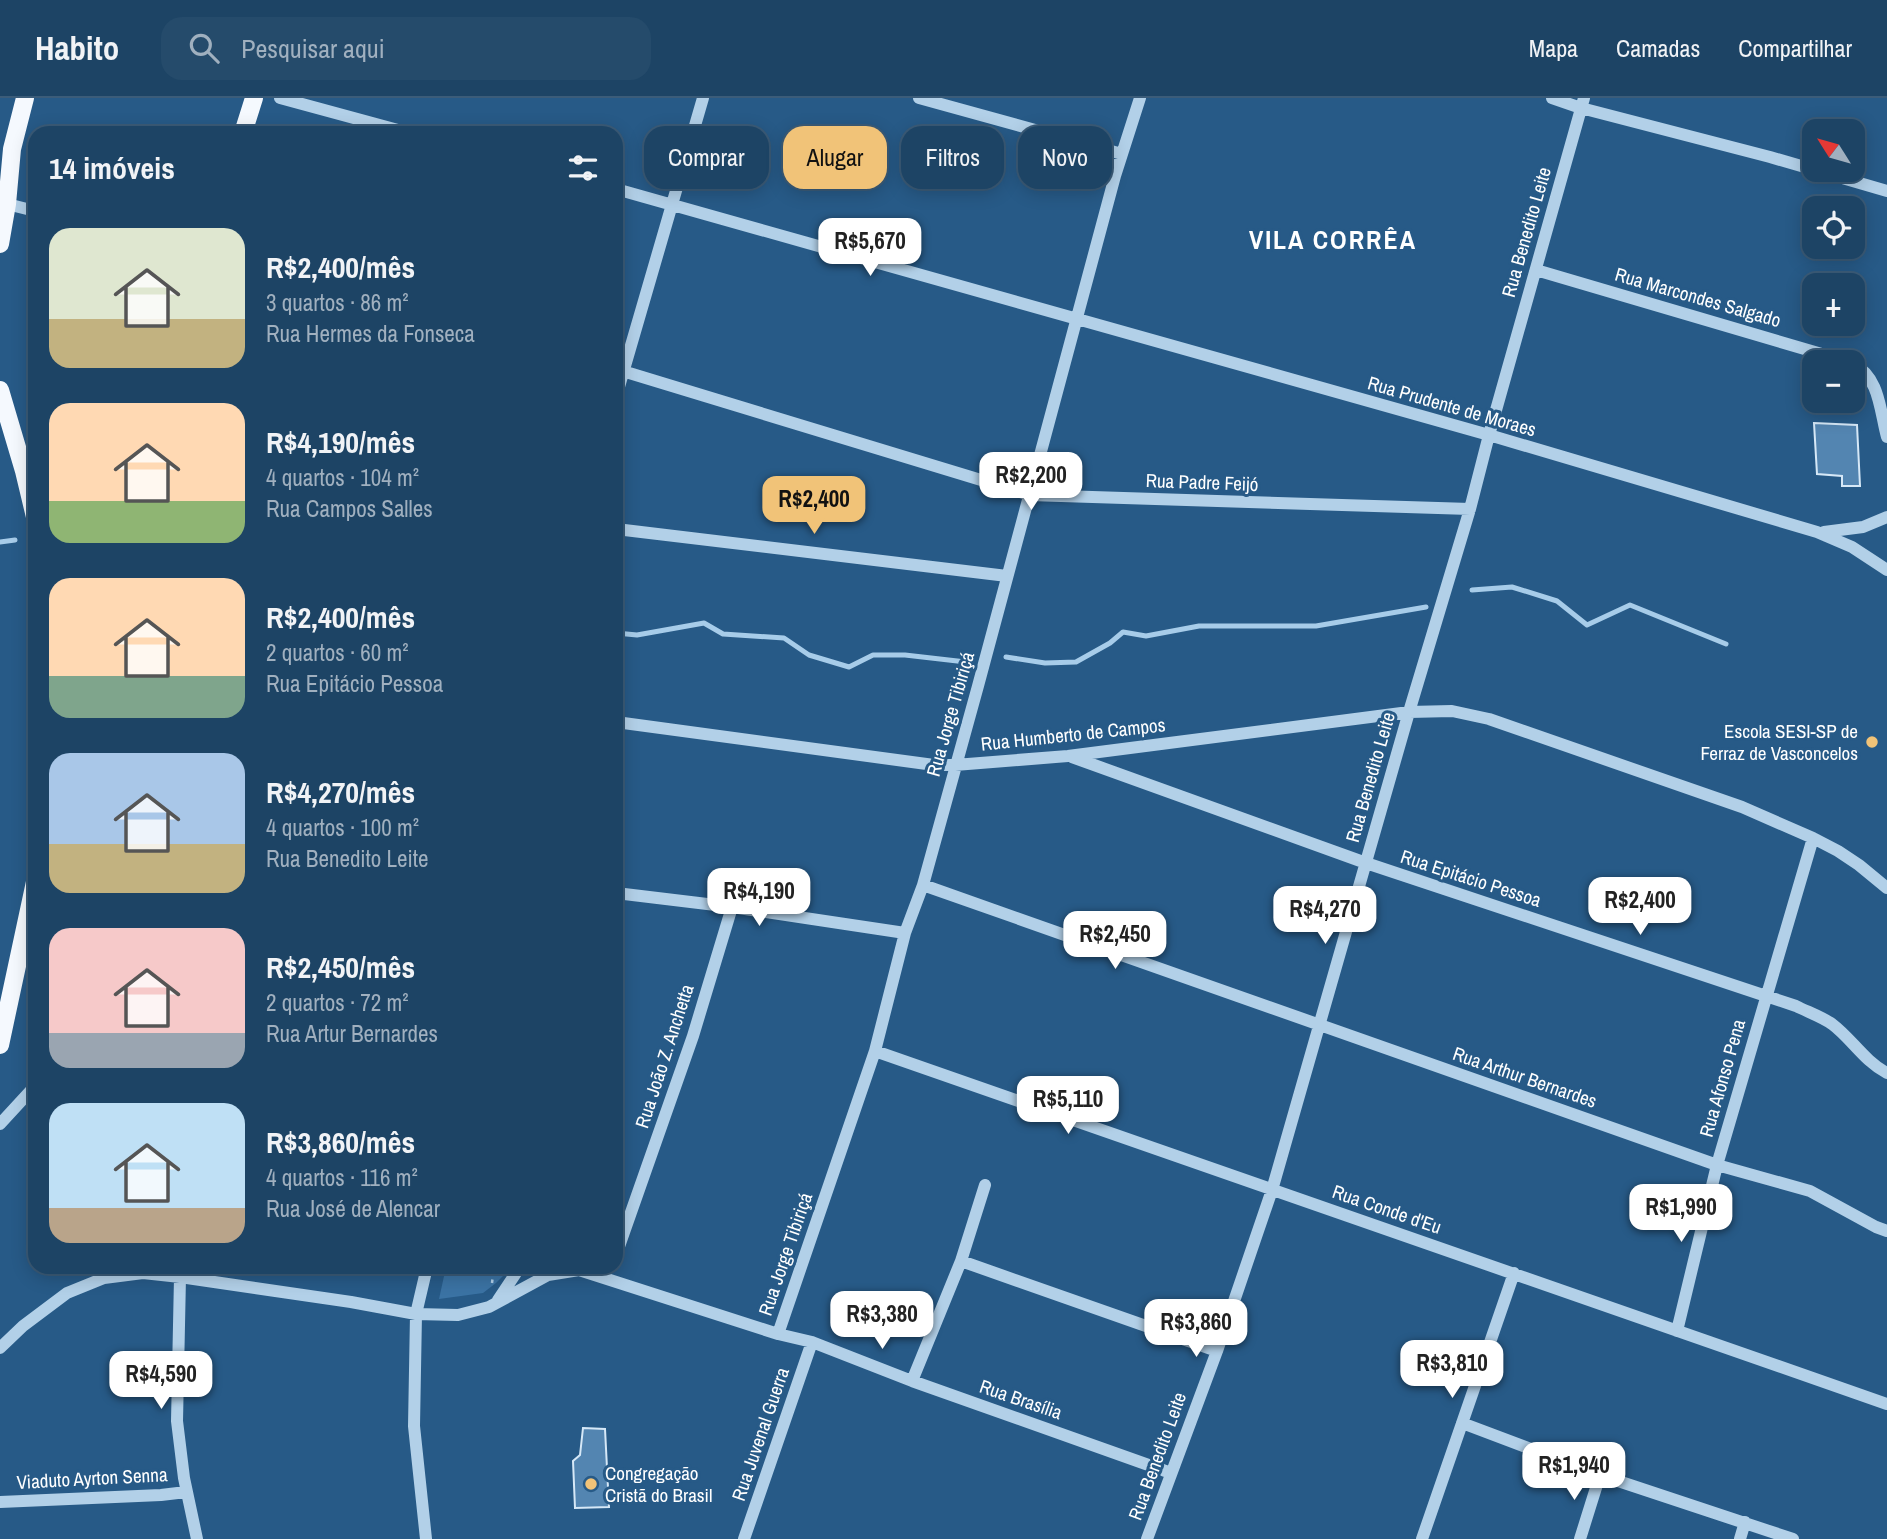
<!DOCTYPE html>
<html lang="pt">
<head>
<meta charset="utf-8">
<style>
	:root { --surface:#1d4465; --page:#254b6b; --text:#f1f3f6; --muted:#a0b0bf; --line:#3b5c79; --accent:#f1c378 }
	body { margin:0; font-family:"Archivo Narrow",sans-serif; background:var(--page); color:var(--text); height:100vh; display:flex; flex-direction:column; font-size:26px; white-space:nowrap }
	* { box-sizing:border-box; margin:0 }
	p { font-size:23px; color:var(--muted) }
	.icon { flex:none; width:38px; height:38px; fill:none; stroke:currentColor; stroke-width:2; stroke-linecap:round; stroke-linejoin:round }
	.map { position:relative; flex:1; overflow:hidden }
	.details { position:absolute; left:28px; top:28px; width:595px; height:1148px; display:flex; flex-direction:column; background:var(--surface); border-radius:21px; box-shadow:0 4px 18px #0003,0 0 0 2px var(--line) }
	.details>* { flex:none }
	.top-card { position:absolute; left:644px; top:28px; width:665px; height:63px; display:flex; gap:14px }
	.needle { width:46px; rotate:307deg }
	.controls { position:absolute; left:1802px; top:21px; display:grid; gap:14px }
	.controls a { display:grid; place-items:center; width:63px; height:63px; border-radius:14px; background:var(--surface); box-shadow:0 4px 18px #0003,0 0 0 2px var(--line); font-size:35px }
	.price { position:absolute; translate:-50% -60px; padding:0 16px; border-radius:14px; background:#fff; color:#222; font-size:23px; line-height:46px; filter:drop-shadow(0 2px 4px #0008) }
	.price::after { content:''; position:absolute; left:50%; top:42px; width:21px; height:16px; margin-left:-10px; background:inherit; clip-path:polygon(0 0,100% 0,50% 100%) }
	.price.on { background:var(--accent); color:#111 }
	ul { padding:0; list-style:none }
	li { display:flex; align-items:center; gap:21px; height:175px; padding:0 21px }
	li span { display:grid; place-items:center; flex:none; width:196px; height:140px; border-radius:21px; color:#555 }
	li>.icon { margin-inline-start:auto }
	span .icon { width:84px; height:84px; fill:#fffc; stroke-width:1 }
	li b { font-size:30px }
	h2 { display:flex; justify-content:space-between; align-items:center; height:84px; padding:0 21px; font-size:30px }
	.pill { padding:0 24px; border-radius:21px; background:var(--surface); box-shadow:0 4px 18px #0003,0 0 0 2px var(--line); font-size:24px; line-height:63px }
	.pill.on { background:var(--accent); color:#111 }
	header { display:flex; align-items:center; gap:42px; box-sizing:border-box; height:98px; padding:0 35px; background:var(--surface); border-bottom:2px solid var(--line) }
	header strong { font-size:33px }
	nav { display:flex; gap:38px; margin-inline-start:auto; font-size:24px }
	.search { width:490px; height:63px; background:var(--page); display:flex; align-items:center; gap:18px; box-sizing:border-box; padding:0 24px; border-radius:21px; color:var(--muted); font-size:26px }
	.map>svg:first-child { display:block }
	.green { fill:#3b73a4 }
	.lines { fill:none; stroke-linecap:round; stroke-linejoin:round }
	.stream { stroke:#a7cce9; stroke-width:5 }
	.building { fill:#5385b1; stroke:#d6e8f7; stroke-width:2 }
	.path { stroke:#b2d0e8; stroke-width:2.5; stroke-dasharray:3.5 5; stroke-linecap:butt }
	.minor { stroke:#b2d0e8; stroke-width:12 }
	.major { stroke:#f5f9fe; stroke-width:18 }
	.poi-dot { fill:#f1c378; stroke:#275a87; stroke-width:2.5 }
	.labels { text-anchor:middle; stroke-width:6; stroke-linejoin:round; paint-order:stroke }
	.street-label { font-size:19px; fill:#fff; stroke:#275a87 }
	.poi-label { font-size:19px; fill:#fff; stroke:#275a87; text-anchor:end }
	.district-label { font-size:26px; font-weight:bold; letter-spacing:2px; fill:#fff; stroke:#275a87 }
</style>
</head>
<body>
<header>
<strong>Habito</strong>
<div class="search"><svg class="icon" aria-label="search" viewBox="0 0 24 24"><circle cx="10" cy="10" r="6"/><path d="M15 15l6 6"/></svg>Pesquisar aqui</div>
<nav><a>Mapa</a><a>Camadas</a><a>Compartilhar</a></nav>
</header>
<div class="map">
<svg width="1887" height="1441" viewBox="0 0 1887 1441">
	<rect width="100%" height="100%" fill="#275a87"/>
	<!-- green -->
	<path class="green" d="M446,1169H512L496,1185L483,1195L439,1201Z"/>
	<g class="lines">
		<!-- stream -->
		<path class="stream" d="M0,444L15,442
			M1472,492L1512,489L1557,503L1587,527L1630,507L1726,546
			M616,535L637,537L704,525L723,536L784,540L809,557L849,569L873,557H905L966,564
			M1006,559L1045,565L1076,564L1110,545L1123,534L1146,538L1199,528H1316L1426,509"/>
	</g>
	<!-- building -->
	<path class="building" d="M1814,325L1857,327L1860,388H1842V378L1817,376Z
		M583,1330L605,1331L609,1409L575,1410L573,1363L580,1357Z"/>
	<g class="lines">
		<!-- path -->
		<path class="path" d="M492,1185L494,1169"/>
		<!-- minor -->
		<path class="minor" d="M280,0L409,35
			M919,0L1122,56
			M1552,0L1581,10L1770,59L1887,93
			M616,91L1489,337L1817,434L1852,449L1887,472
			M7,106L35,113
			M1536,172L1849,264
			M1853,266C1880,279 1880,314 1887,339
			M616,271L1030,397L1470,411
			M616,299L703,0
			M616,431L1007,478
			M1824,434L1863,429L1887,419
			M616,624L934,667H955L1068,658L1409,614L1452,613L1489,621L1742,709L1813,740L1838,753L1859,767L1887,790
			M1072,659L1366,765L1796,908C1808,914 1822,919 1832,926C1852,941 1864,963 1887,975
			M923,787L1717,1067L1810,1093L1876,1129L1887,1133
			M616,795L732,809L905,835
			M875,953L1887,1306
			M0,1026L35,988
			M616,1157L693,938L732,809
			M961,1163L1217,1253
			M182,1169L180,1179L177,1323L184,1380L197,1441
			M498,1202L520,1169
			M1677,1233L1717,1067L1813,740
			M778,1236L875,953L905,835L923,787L978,588L1115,78L1140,0
			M0,1250L23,1228L67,1195L104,1180L143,1175L180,1179L351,1204L416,1216L458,1217L489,1209L548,1177L579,1172L778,1236L812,1244L912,1283L1171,1375
			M912,1283L961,1163L985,1087
			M1462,1325L1600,1377L1793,1441
			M0,1404L161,1397L186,1394
			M426,1441L414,1328L416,1216L427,1169
			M744,1441L812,1244
			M1147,1441L1217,1253L1272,1092L1409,614L1470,411L1489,337L1584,0
			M1422,1441L1514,1175
			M1580,1441L1600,1377
			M1740,1441L1745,1424"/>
		<!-- major -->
		<path class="major" d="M243,35L254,0
			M0,146L7,106L12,51L25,0
			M0,292L24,373L35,419
			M0,947L35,784"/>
	</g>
	<!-- markers -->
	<g class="poi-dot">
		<circle cx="1872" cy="644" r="7"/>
		<circle cx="591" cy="1386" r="7"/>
	</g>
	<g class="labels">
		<!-- street labels -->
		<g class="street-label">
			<text transform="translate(1526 134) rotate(-74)" y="7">Rua Benedito Leite</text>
			<text transform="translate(1698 199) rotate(16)" y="7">Rua Marcondes Salgado</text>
			<text transform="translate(1452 308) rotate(16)" y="7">Rua Prudente de Moraes</text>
			<text transform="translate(1202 384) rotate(2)" y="7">Rua Padre Feijó</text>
			<text transform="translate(950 616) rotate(-74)" y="7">Rua Jorge Tibiriçá</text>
			<text transform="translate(1073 636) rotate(-6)" y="7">Rua Humberto de Campos</text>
			<text transform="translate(1370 679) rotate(-74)" y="7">Rua Benedito Leite</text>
			<text transform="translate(1471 780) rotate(18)" y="7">Rua Epitácio Pessoa</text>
			<text transform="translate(664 958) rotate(-72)" y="7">Rua João Z. Anchetta</text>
			<text transform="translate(1525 979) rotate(19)" y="7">Rua Arthur Bernardes</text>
			<text transform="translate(1722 980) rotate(-74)" y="7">Rua Afonso Pena</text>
			<text transform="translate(1387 1111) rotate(19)" y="7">Rua Conde d'Eu</text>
			<text transform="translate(785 1156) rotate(-71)" y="7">Rua Jorge Tibiriçá</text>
			<text transform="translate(1021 1301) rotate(19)" y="7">Rua Brasília</text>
			<text transform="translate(760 1336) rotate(-71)" y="7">Rua Juvenal Guerra</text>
			<text transform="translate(1157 1358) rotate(-70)" y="7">Rua Benedito Leite</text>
			<text transform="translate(92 1380) rotate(-3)" y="7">Viaduto Ayrton Senna</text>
		</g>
		<!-- poi labels -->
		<g class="poi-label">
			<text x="1858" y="640">Escola SESI-SP de<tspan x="1858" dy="22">Ferraz de Vasconcelos</tspan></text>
			<text x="605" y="1382" text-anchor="start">Congregação<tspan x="605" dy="22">Cristã do Brasil</tspan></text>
		</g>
		<!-- district labels -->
		<g class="district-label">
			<text x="1333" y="151">VILA CORRÊA</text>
		</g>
	</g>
</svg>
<div class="controls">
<a><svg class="needle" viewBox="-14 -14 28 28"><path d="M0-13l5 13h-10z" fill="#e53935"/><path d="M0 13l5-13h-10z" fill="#a0b0bf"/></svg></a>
<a><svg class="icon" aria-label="locate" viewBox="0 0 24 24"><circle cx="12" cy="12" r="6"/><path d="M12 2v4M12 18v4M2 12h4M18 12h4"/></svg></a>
<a>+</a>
<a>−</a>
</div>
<b class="price" style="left:870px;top:180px">R$5,670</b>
<b class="price" style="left:1031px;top:414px">R$2,200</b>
<b class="price on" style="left:814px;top:438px">R$2,400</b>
<b class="price" style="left:759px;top:830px">R$4,190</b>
<b class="price" style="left:1640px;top:839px">R$2,400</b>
<b class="price" style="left:1325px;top:848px">R$4,270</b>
<b class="price" style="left:1115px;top:873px">R$2,450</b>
<b class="price" style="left:1068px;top:1038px">R$5,110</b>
<b class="price" style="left:1681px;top:1146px">R$1,990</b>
<b class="price" style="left:882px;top:1253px">R$3,380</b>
<b class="price" style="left:1196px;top:1261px">R$3,860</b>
<b class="price" style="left:1452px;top:1302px">R$3,810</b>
<b class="price" style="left:161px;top:1313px">R$4,590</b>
<b class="price" style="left:1574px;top:1404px">R$1,940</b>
<div class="top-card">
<a class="pill">Comprar</a>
<a class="pill on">Alugar</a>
<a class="pill">Filtros</a>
<a class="pill">Novo</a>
</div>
<section class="details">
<h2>14 imóveis<svg class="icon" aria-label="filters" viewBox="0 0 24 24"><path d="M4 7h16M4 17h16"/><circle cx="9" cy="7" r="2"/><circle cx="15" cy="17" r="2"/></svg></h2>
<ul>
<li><span style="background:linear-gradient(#dfe7d0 65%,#c2b280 0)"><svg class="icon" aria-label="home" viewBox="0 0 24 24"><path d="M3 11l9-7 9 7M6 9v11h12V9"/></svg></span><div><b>R$2,400/mês</b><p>3 quartos · 86 m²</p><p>Rua Hermes da Fonseca</p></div></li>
<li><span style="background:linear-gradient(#ffd9b3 70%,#8fb573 0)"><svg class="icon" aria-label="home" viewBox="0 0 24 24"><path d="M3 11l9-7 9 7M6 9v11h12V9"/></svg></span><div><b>R$4,190/mês</b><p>4 quartos · 104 m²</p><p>Rua Campos Salles</p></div></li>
<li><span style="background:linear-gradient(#ffd9b3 70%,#7fa58c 0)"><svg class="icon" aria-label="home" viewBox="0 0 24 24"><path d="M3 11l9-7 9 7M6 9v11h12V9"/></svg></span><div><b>R$2,400/mês</b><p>2 quartos · 60 m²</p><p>Rua Epitácio Pessoa</p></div></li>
<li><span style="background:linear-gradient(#a9c7e8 65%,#c2b280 0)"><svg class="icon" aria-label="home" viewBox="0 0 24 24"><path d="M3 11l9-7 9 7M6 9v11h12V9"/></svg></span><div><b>R$4,270/mês</b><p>4 quartos · 100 m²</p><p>Rua Benedito Leite</p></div></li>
<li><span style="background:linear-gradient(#f6c9c9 75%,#9aa5b1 0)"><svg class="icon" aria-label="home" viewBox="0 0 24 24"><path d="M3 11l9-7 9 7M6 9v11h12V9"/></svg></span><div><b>R$2,450/mês</b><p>2 quartos · 72 m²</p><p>Rua Artur Bernardes</p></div></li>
<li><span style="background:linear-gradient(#bfe0f5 75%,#b9a48a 0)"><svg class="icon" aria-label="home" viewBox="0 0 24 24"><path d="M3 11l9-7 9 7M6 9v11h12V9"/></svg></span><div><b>R$3,860/mês</b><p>4 quartos · 116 m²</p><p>Rua José de Alencar</p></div></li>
</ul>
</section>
</div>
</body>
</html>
